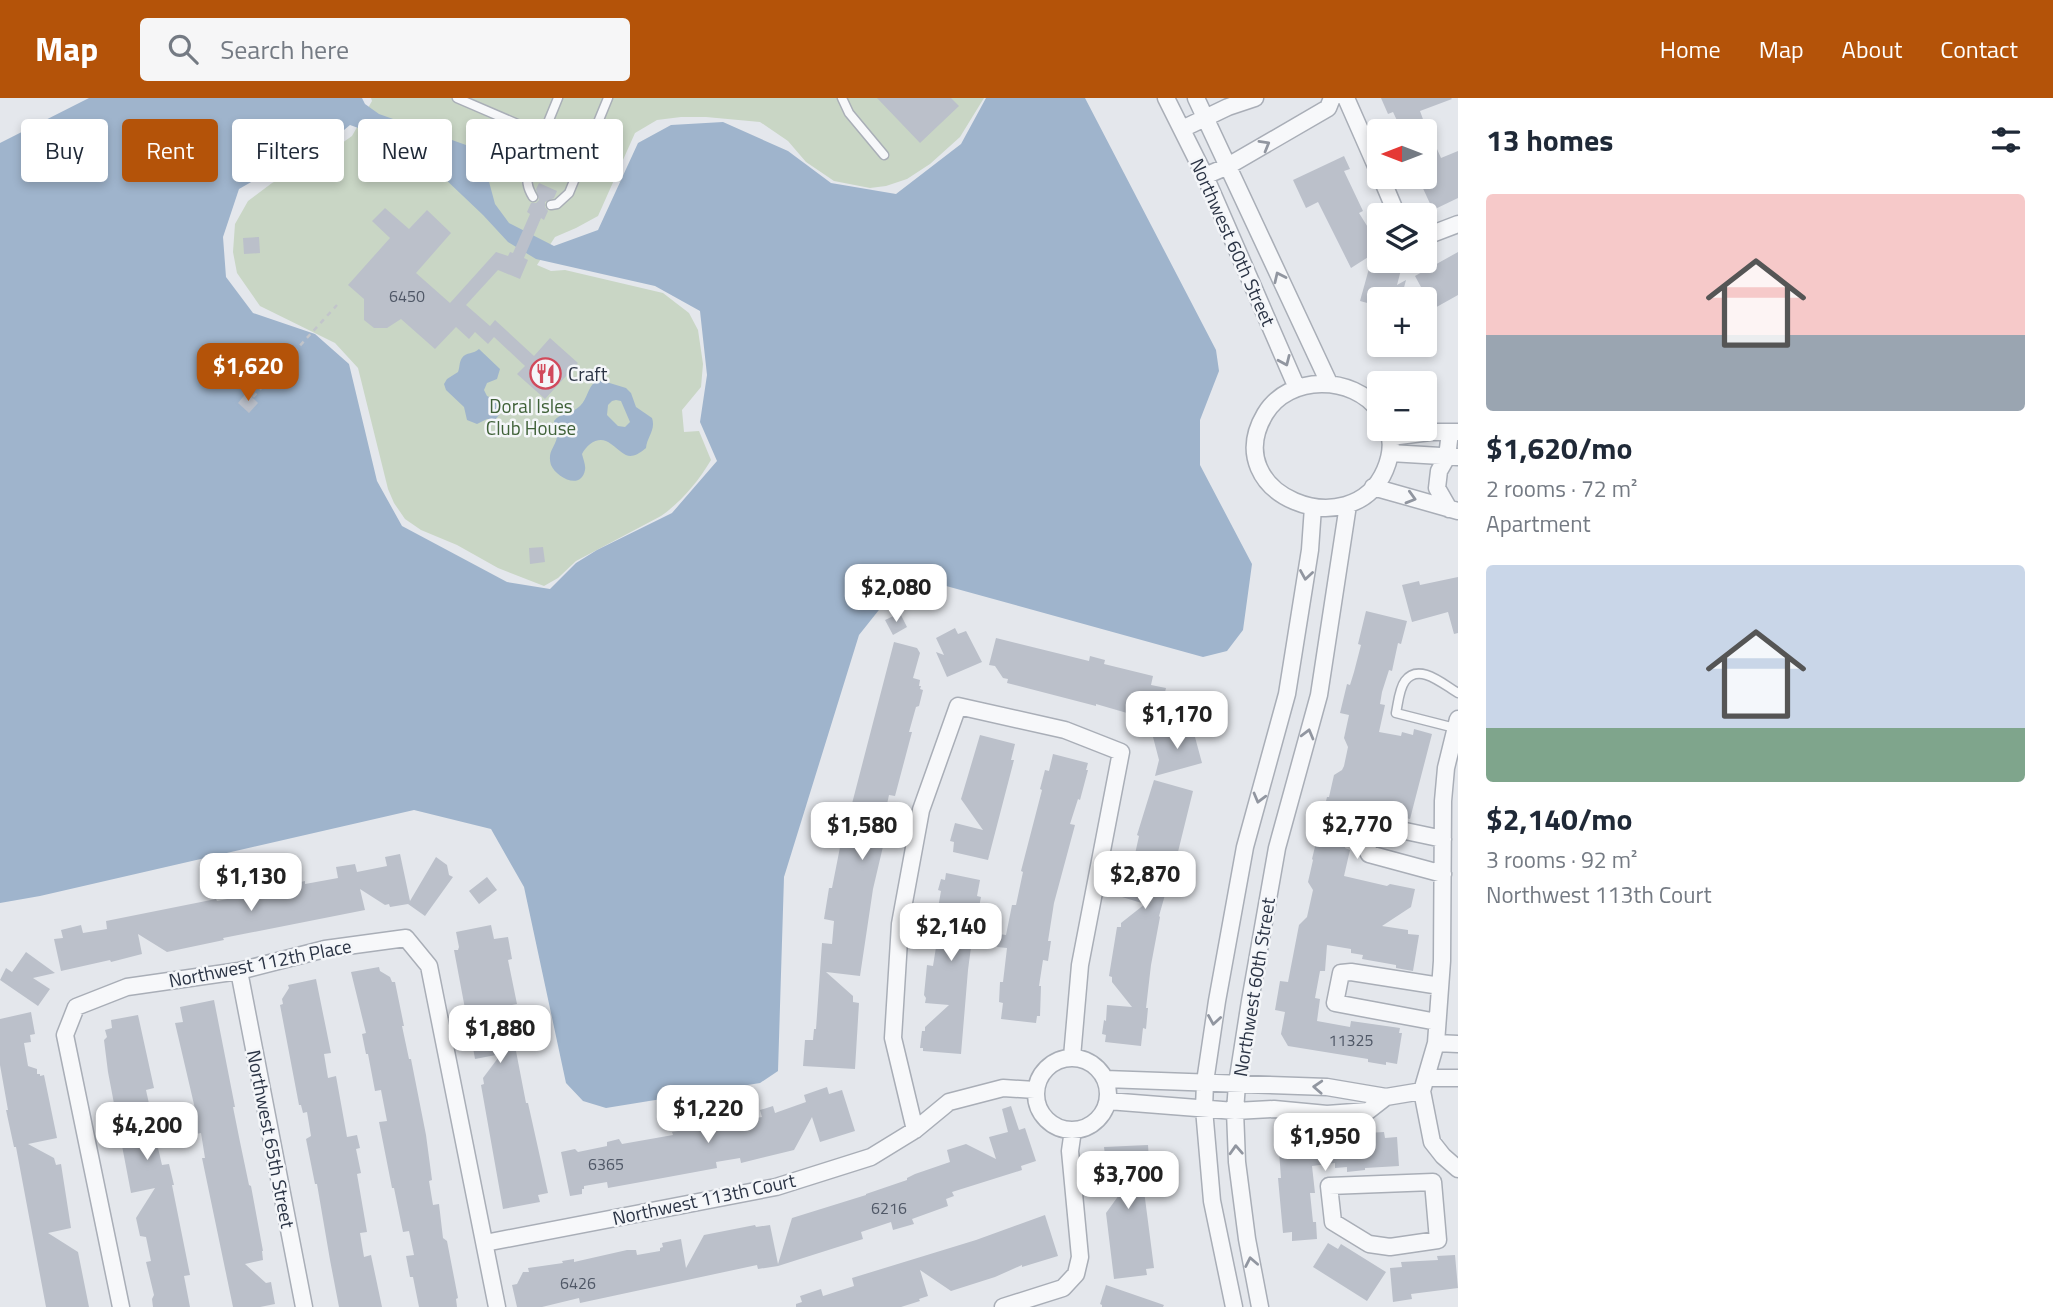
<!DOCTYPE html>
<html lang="en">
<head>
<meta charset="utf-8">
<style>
	:root { --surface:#fff; --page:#f6f6f7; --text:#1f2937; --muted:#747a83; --accent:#b45309 }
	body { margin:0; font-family:"Titillium Web",sans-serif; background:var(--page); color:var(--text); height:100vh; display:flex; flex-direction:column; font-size:26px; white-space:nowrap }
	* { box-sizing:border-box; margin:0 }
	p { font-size:23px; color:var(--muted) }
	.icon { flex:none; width:38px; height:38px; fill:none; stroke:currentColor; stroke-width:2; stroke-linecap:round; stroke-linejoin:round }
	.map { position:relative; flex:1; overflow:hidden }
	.details { display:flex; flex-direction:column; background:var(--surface); width:595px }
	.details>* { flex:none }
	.banner { position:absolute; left:21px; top:21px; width:665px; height:63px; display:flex; gap:14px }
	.needle { width:46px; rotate:270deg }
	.buttons { position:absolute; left:1367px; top:21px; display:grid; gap:14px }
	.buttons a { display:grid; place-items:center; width:70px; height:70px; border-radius:7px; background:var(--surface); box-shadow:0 4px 10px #0003; font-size:35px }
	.price { position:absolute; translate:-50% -60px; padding:0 16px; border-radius:14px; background:#fff; color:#222; font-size:23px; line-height:46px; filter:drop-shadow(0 2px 4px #0008) }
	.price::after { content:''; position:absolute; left:50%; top:42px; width:21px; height:16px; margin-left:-10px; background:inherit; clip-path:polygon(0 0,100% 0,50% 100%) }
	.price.active { background:var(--accent); color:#fff }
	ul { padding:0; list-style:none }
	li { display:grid; align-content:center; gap:14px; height:371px; padding:0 28px }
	li span { display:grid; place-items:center; height:217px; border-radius:7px; color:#555 }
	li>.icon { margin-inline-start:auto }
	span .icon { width:126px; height:126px; fill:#fffc; stroke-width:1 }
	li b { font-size:30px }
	h2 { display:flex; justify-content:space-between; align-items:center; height:84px; padding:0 28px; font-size:30px }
	.pill { padding:0 24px; border-radius:7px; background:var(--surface); box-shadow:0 4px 10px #0003; font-size:24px; line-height:63px }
	.pill.active { background:var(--accent); color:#fff }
	header { display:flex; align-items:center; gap:42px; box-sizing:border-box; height:98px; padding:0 35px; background:var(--accent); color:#fff }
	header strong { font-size:33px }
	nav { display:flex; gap:38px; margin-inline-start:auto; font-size:24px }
	.search { width:490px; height:63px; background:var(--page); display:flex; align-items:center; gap:18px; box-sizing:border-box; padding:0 24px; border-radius:7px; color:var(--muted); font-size:26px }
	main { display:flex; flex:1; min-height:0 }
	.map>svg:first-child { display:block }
	.green { fill:#c9d6c5 }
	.water { fill:#9fb4cc; fill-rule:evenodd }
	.building { fill:#bbc0ca }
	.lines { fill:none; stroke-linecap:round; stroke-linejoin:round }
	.service-casing { stroke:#a9aeb7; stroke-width:11 }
	.minor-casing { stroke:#a9aeb7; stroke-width:19 }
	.path { stroke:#c2c5cb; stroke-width:2.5; stroke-dasharray:5 5; stroke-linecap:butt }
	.service { stroke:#f7f8fa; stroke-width:8 }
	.minor { stroke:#f7f8fa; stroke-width:16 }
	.oneway { stroke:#9196a0 }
	.labels { text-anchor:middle; stroke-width:5; stroke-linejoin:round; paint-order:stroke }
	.number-label { font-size:16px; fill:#4f5766 }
	.street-label { font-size:19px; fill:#2b3445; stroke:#f4f6f9 }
	.poi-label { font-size:19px; fill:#2b3445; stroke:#f4f6f9; text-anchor:start }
	.park-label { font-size:19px; fill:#3f6138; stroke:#f4f6f9 }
</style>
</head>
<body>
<header>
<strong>Map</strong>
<div class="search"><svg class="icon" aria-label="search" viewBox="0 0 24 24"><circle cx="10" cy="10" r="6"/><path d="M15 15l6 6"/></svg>Search here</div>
<nav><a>Home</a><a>Map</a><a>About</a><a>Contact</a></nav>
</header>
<main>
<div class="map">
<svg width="1458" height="1209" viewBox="0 0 1458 1209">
	<rect width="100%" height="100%" fill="#e4e7ec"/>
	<!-- green -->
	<path class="green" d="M371,0H984L960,39L930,66L907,81L886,88L870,90L834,83L806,64L788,43L760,24L706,19H681L657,22L635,35L598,118L576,130L555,139L537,167L551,173L565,172L663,195L689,215L698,232L703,266L701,289L682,312L684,334L699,333L711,362C698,384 681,404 661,418L576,463L558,480L544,488L498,470L457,447L421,432L405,421L394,405L388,391L358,270L335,245L260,208L237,175L233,154L235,126L248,103L272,85L325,57L352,38L372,3Z"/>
	<!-- water -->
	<path class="water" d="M89,0H362L365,6L379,16L466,47L488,80L495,106L509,125L554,148L598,132L638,45L671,27L723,24L788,53L831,85L896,96L961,46L986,0H1085L1216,252L1219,273L1200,322V367L1252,466L1243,532L1227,553L1203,559L928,483L894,493L859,537L784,779L778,973L760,985L606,1010L583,1003L566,985L524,789L491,731L414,712L40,798L0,805V45ZM350,27L383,39L422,59L483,117L508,144L536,161L655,188L700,213L707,277L700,324L717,363L672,415L597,452L576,465L550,491L507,484L402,428L377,383L349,266L315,236L253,215L226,179L223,139L239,91L291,61L326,47Z
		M479,251L500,271L497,281L487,285L484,292L487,298L498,303L502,313L495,322L487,321L477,326L467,322L464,309L446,292L444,286L447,281L458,274C460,269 459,264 462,260C466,254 474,256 479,251Z
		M596,283H603L626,290L631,295L636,309L652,320C656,332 647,339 646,350C628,365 625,356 611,346C600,337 588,345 582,356C583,361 586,367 585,372C581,393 556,379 551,367C547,353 555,350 557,339C558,334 554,328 554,323C561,314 572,316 580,308C588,300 587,290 596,283ZM616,302L621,303L630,324L625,329L618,328L607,317L608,307L612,303Z"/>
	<!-- building -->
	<path class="building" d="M877,0H951L959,8L920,45Z
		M1381,0H1451L1452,1L1420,13L1424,24L1402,33L1393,14L1388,16Z
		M1437,51L1441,60L1458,53V100L1433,112L1420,84L1426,82L1424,57Z
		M1344,58L1350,71L1344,73L1363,113L1359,115L1379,147V163L1402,168L1397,187L1406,182L1401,201H1379L1378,208L1360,203L1373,156L1351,170L1318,104L1306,110L1293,82Z
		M539,85L557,93L554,100L545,104V109L548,113L544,122L541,120L524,160L528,162L520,181L498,172L466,207L490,228L495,222L534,258L550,240L578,265L545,301L517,276L525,268L494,239L488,246L475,234L469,241L456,229L435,251L401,221L387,230H374L364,222V201L348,187L390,140L372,123L385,110L409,131L427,112L451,135L416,175L450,205L496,154L508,158L510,154L513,155L530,116L527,114L531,105H536L539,102L536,91Z
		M259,139L260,155L244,156L243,140Z
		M1458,154V197L1433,211L1415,178Z
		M247,294L258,305L249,315L238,305Z
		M543,449L545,464L530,466L529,450Z
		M1458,479V535L1454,536L1448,514L1412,524L1402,487L1419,483L1420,487Z
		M1366,513L1407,523L1401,546L1398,545L1392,573L1389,572L1382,594L1380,606L1385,607L1379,634L1401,638L1402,634L1413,637L1414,631L1432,636L1410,721L1393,717L1395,711L1362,703L1357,724L1351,723L1345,750L1350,752L1344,778L1387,788L1390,786L1415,791L1411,809L1382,828L1408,832V836L1419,837L1413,873L1396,870V867L1362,861L1363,857L1351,855V851L1327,847L1325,873H1320L1315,900L1320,901L1317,923L1350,929L1351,923L1400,930L1399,935H1402L1397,966L1386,964V967L1368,964V961L1288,948L1281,936L1285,914L1275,912L1280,883L1288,884L1299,827L1307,819L1313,792L1308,784L1313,762L1312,761L1327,699H1329L1334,677L1342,672L1344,668L1348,649L1344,640L1349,617L1340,615L1347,586L1350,587L1354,574L1361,547L1358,546Z
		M900,515L907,529L893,537L885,522Z
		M955,530L958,536L966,533L982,564L947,579L936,554L944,557L936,540Z
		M996,540L1089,563L1090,558L1105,562L1104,566L1153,578L1151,587L1166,590L1158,624L1096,606V608L1007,585L1008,581L1003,580L995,568L989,567Z
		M894,544L917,550L920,555L913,580L920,582L919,588H921L920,591L923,592L919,608L916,609L909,634H912L895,698L889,697L884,720L889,723L873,791L860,878L826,874L853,898V904L859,905L855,971L803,968L805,942H813L814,931H816L822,845L832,846L834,823L824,821L829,790H832L843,734L826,731L830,717L848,721Z
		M1192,628L1202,665L1155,678L1159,662L1153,639Z
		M980,637L1015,646L1011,662H1014L988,762L953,754L954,744L950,743L955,725L983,732L961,701Z
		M1053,656L1088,665L1086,672H1088L1080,702L1078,701L1070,726L1075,727L1054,805L1048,843H1051L1048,863L1043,862L1039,888H1041L1040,918H1037L1036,925L1001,921L1003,905L999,904L1000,884H1003L1007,850L997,849L999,836L1006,837L1012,807H1016L1023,774L1021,773L1042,692L1040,691L1045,672L1049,673Z
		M1154,682L1193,693L1175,766L1174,765L1159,818L1160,819L1151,867L1146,910H1148L1146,931L1143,930L1141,948L1105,944L1106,937L1102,936L1104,922L1106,923L1107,907L1132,909L1112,884V879L1109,878L1117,829H1121V825L1145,806L1122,799L1127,782L1130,783L1132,778L1157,761L1135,756L1139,738L1137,737Z
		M400,756L410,803L436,759L447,767L449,777L453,779L425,818L408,806L390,809L389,806L385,807L360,791L365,812L223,840L224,842L167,854L138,836L142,856L111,864L110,862L61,873L54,841L63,840L61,832L81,827L83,835L107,831L106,823L216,801L217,803L248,797L247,794L267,790L268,791L305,783V786L338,780L336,769L355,766L357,774L387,768L385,759Z
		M946,775L980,782L977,798L981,799L977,819H975L968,872L961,956L923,953V950H920L922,933H925V929L949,907L925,905L926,900L924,897L927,867L933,868L937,843L931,842L934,821H936L941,793L938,792L941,781L945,782Z
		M487,779L497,792L479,806L469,793Z
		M491,827L494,841L508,839L512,861L508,862L517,906L501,909L505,932L514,931L517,953H516L526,1005H528L548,1095L538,1097L540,1104L503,1111L481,987L484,986L483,980L501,956L475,961L470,933L480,914L466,916L454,852H458L459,849L456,834Z
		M26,854L55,875L33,880L50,891L38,908L0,882L6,870L12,874Z
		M379,869L380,873L390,879L392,884H395L404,928H402L409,961H411L426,1037L432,1082L429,1083L433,1107L439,1106L443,1140L447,1143L458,1200L456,1201L457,1209H419L413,1179H410L406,1158L414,1157L409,1133L403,1134L394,1090H392L379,1024L387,1023L381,992L375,993L368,956H366L362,936L366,935L351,874Z
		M316,881L331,955L324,956L328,980L336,978L347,1039L357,1037L360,1050L356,1051L361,1075L357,1076L367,1134L360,1135L364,1159L371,1157L382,1209H339L330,1162L317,1086H315L306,1041L311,1038L307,1014L303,1015L301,1007H299L280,907L283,906L282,901L289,890L288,887Z
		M214,902L235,1009H233L240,1044L249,1087L251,1088L263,1153H262L263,1162L245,1166L266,1185L271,1184L275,1206L260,1209H233L202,1060H205L201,1035L196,1036L192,1016L196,1015L175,925L183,924L180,909Z
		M31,914L35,936L30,937L31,944L24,945L28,968L37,971V976H40V978L44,977L57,1040L28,1046L54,1060L56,1067L61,1066L71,1130L48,1135L78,1154L89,1209H46L16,1049H14L6,1012H8L0,967V921Z
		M138,917L154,990L146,992L151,1015L158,1014L163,1035L155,1037L162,1067L169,1066L174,1087H172L190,1177L184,1178L190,1209H153L152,1201L154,1197L146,1164L151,1163L146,1139L140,1138L136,1120L155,1090L131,1095L108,974L104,942L107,939L105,932L112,930L111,922Z
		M827,989L829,996L842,992L855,1033L820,1044L812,1019L794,1052L741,1065L740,1060L716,1064L717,1070L652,1082L608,1090L607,1084L584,1088V1091H582V1096L570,1098L561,1054L575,1051L578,1054L607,1048V1044L619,1041L622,1046L673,1037L672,1034L762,1019L760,1012L773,1008L775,1015L806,1004L804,997Z
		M1011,1008L1019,1032L1025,1030L1036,1063L1021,1068L1022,1072L952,1094L954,1098L946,1101L948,1108L912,1121L914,1126L893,1132L891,1124L861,1134L863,1141L778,1168L758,1171L757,1167L580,1205L579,1200L542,1209H517L512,1187L517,1186L523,1174H529L528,1170L563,1165L562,1163L574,1161V1164L627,1152H636L637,1157L660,1153V1150L663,1149L662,1145L681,1141L686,1170L704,1137L755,1127L756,1129L770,1127L778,1166L792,1120L866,1097V1096L907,1082V1080L915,1076L950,1064L947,1052L966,1046L996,1061L989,1039L1008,1034L1002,1011Z
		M1384,1034L1385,1040L1397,1039L1399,1068L1365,1070V1072L1347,1074V1069L1335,1070V1065L1312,1068L1315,1095H1310L1313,1124H1316L1317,1141L1292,1143V1134L1283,1135L1278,1080H1281L1279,1053H1285L1284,1045L1367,1038V1035Z
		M1148,1047L1149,1063H1145V1084L1143,1085L1154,1170L1146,1171L1147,1177L1114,1181L1106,1115L1127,1086L1105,1087L1102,1057H1105L1104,1049Z
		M1045,1117L1058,1158L1022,1169V1167L995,1179L951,1193L920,1172L928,1198L919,1201L920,1203L901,1209H796V1206L802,1204L800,1198L821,1191L823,1198L854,1188L852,1180L976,1142Z
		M1328,1145L1338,1151L1341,1146L1386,1174L1367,1203L1313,1169Z
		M1455,1157L1458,1190L1411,1196L1412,1201L1393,1204L1390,1170L1402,1169L1401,1164L1438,1162L1437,1158Z
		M1106,1187L1164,1207L1163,1209H1102V1207L1100,1206Z"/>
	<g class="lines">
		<defs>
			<path id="service" d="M457,0L543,37
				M842,0L849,15L884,57
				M533,99C527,89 526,82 529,71L558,0
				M551,107L557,106L569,95L608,0
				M1455,630L1396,615C1398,606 1399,591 1405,583C1419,564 1444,587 1458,595"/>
			<path id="minor" d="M1166,0L1205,78L1297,290
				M1196,0L1329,285
				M1346,0L1379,75
				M1182,31L1228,9L1255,0
				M1205,78L1228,68L1328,10L1332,0
				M1381,79L1397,117
				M1424,139L1458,126
				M1379,313C1353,277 1289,276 1265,316C1217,397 1352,449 1385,372C1391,358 1393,345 1388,331
				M1391,339L1430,334H1458
				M1390,355L1458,359
				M1373,389L1458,413
				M1449,411L1437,390L1439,373L1447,359L1450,334
				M1458,621L1446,670L1443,703L1442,863L1436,945L1422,993L1432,1044L1443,1058L1458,1071
				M1443,776L1369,756L1367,752L1372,729L1377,727L1443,741
				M239,873L304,1209
				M1437,924L1335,905L1341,875L1351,874L1440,888
				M1436,945L1458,946
				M1036 996a36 36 0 1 1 72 0a36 36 0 1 1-72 0Z
				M1426,980H1458
				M1105,981L1327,989L1386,999L1422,993
				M1108,1003L1235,1013L1274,1011L1327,1016L1368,1013L1386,999
				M915,1032L893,940L900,826L921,712L958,608L1065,632L1121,654L1080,867L1072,959
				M1433,1084L1438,1142L1390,1149L1369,1146L1333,1124L1329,1088Z
				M485,1145L776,1089L871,1059L915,1032L949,1004L1003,990L1035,992
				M121,1209L65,937L76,909L127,889L239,873L325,851L406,840L429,868L497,1209
				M1003,1209L1063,1190L1076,1176L1080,1159L1070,1053L1073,1032
				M1234,1209L1212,1103L1204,1011L1205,984L1217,903L1245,749L1287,596L1310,452L1313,409
				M1260,1209L1247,1141L1237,1064L1235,1013L1237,986L1250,903L1277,750L1319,597L1348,407"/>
		</defs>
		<!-- service casing -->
		<use href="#service" class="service-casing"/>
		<!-- minor casing -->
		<use href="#minor" class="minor-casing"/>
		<!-- path -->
		<path class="path" d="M253,299L337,207"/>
		<!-- service -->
		<use href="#service" class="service"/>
		<!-- minor -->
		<use href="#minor" class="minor"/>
	</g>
	<!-- one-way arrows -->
	<defs><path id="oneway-chevron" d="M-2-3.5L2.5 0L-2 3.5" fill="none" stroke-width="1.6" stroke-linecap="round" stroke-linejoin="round" transform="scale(1.75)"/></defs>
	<g class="oneway">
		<use href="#oneway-chevron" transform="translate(1265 47) rotate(-30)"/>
		<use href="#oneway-chevron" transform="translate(1279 179) rotate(-115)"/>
		<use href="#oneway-chevron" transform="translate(1285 263) rotate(66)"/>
		<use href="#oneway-chevron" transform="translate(1411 400) rotate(16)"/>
		<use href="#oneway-chevron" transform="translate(1306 477) rotate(99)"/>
		<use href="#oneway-chevron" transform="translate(1308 636) rotate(-75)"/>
		<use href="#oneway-chevron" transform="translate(1259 700) rotate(105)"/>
		<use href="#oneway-chevron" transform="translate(1214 922) rotate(99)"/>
		<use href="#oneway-chevron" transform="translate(1318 989) rotate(-177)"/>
		<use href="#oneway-chevron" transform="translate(1236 1052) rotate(-93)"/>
		<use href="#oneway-chevron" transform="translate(1251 1164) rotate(-101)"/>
	</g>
	<!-- icons -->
	<defs>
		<symbol id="restaurant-ring" viewBox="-11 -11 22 22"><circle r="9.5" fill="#f4f6f9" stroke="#d1495b" stroke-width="1.5"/><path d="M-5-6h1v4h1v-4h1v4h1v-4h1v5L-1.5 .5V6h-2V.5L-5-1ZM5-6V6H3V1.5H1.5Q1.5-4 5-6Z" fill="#d1495b"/></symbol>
	</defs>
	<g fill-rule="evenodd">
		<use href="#restaurant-ring" x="528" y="258" width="35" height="35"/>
	</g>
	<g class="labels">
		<!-- number labels -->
		<g class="number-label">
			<text x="407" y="204">6450</text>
			<text x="1351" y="948">11325</text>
			<text x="606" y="1072">6365</text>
			<text x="889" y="1116">6216</text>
			<text x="578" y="1191">6426</text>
		</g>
		<!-- street labels -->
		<g class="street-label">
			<text transform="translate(1233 144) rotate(66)" y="7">Northwest 60th Street</text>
			<text transform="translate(260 865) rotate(-11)" y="7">Northwest 112th Place</text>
			<text transform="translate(1254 889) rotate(-81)" y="7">Northwest 60th Street</text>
			<text transform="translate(271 1041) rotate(79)" y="7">Northwest 65th Street</text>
			<text transform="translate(704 1101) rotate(-12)" y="7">Northwest 113th Court</text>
		</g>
		<!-- poi labels -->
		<g class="poi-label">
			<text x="568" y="283">Craft</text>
		</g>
		<!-- park labels -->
		<g class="park-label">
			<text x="531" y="315">Doral Isles<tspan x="531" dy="22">Club House</tspan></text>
		</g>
	</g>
</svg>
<div class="buttons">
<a><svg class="needle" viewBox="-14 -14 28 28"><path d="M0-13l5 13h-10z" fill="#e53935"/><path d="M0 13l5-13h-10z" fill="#747a83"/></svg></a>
<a><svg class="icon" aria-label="layers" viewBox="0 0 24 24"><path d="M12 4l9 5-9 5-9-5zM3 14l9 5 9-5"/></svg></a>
<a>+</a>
<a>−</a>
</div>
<b class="price active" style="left:248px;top:305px">$1,620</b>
<b class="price" style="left:896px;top:526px">$2,080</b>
<b class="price" style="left:1177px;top:653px">$1,170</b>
<b class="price" style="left:1357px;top:763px">$2,770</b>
<b class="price" style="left:862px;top:764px">$1,580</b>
<b class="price" style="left:1145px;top:813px">$2,870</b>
<b class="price" style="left:251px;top:815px">$1,130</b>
<b class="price" style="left:951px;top:865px">$2,140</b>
<b class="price" style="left:500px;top:967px">$1,880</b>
<b class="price" style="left:708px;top:1047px">$1,220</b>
<b class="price" style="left:147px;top:1064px">$4,200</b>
<b class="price" style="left:1325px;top:1075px">$1,950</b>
<b class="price" style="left:1128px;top:1113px">$3,700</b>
<div class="banner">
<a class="pill">Buy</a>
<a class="pill active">Rent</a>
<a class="pill">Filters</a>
<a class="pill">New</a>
<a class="pill">Apartment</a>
</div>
</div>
<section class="details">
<h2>13 homes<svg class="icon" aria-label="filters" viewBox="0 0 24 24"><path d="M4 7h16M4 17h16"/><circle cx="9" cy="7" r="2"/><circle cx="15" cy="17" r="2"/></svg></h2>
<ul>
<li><span style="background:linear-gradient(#f6c9c9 65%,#9aa5b1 0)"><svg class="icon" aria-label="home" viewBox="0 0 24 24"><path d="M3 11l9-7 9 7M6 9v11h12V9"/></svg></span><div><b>$1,620/mo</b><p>2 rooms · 72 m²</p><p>Apartment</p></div></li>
<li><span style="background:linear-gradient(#c9d6e8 75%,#7fa58c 0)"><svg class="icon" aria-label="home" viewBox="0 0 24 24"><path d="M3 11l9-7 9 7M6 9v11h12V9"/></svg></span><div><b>$2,140/mo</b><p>3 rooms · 92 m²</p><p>Northwest 113th Court</p></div></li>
</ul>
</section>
</main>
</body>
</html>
